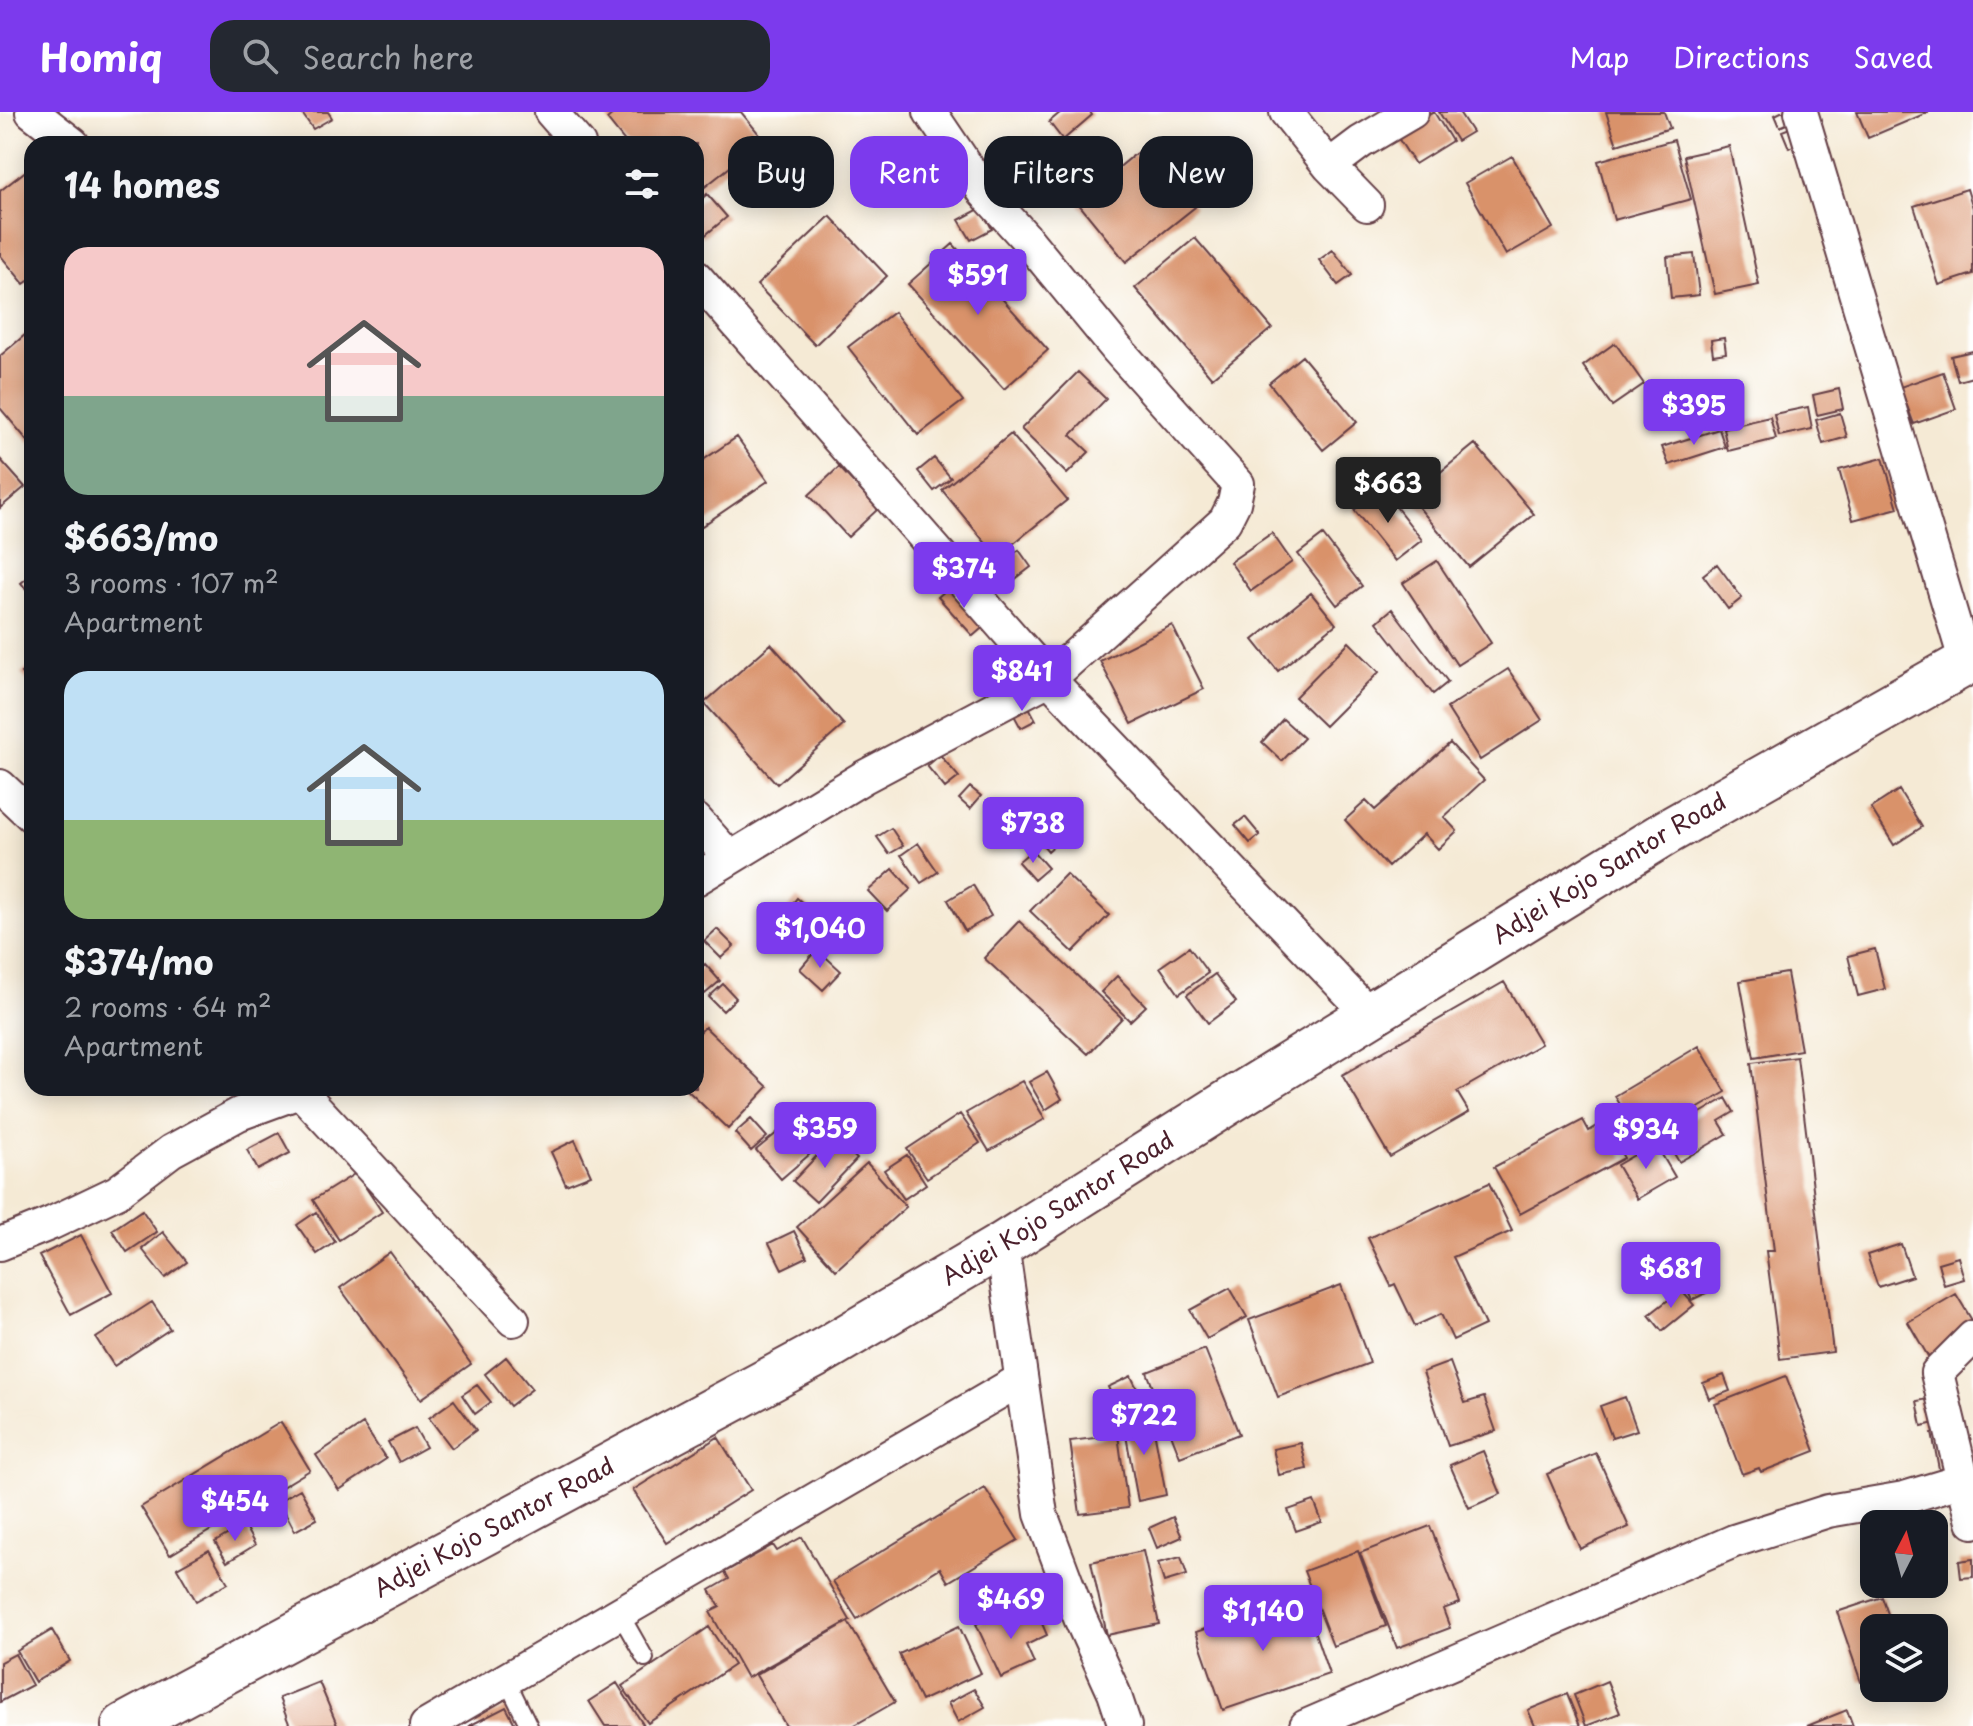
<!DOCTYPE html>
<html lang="en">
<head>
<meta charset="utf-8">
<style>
	:root { --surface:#171b24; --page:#242831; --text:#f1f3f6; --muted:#9ea1a6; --accent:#7c3aed }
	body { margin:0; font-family:"Playpen Sans",sans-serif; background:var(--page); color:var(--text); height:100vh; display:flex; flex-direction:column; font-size:30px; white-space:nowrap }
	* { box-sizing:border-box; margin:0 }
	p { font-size:26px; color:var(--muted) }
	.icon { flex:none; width:44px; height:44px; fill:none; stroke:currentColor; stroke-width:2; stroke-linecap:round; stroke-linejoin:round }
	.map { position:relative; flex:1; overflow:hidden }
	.panel { position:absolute; left:24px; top:24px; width:680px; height:960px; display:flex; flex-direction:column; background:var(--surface); border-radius:24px; box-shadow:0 4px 20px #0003 }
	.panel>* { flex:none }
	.banner { position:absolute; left:728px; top:24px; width:760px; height:72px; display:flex; gap:16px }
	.needle { width:52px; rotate:6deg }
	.buttons { position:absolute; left:1860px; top:1398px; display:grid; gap:16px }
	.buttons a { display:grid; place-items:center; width:88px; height:88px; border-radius:16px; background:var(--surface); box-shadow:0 4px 20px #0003; font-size:40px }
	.price { position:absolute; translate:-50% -68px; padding:0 18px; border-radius:8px; background:var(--accent); color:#fff; font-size:26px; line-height:52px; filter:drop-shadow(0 2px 4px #0008) }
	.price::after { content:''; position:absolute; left:50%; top:48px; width:24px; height:18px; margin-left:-12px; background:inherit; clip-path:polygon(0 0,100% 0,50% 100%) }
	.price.selected { background:#222; color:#fff }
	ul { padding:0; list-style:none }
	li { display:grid; align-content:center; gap:16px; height:424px; padding:0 40px }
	li span { display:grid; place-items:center; height:248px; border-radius:24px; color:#555 }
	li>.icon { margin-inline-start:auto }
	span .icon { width:144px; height:144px; fill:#fffc; stroke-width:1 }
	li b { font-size:34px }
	h2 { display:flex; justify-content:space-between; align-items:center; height:96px; padding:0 40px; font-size:34px }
	.chip { padding:0 28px; border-radius:24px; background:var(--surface); box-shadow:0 4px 20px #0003; font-size:28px; line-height:72px }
	.chip.selected { background:var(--accent); color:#fff }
	header { display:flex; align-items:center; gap:48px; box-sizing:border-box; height:112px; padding:0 40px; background:var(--accent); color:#fff }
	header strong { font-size:38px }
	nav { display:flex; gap:44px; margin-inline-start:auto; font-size:28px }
	.search { width:560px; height:72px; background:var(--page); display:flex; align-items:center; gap:20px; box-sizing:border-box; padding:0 28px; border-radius:24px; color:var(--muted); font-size:30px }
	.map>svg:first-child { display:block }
	.building { fill:#d9926b }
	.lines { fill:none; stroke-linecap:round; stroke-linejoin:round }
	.lane-casing { stroke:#643d44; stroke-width:20 }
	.street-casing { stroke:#643d44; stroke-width:36 }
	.secondary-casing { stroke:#643d44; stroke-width:48 }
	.lane { stroke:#fff; stroke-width:16 }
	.street { stroke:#fff; stroke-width:32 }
	.secondary { stroke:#fff; stroke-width:44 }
	.labels { text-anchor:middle; stroke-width:7; stroke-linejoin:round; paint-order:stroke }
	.street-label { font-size:24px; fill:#4a1f2b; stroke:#fff }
</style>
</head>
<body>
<header>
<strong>Homiq</strong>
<div class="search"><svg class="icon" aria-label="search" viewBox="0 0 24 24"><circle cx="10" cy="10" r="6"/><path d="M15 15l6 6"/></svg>Search here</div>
<nav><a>Map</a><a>Directions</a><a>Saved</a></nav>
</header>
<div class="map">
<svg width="1973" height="1614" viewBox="0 0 1973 1614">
	<rect width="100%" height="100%" fill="#fff"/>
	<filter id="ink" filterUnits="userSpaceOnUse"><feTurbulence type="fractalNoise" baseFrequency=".0125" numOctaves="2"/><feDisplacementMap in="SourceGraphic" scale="16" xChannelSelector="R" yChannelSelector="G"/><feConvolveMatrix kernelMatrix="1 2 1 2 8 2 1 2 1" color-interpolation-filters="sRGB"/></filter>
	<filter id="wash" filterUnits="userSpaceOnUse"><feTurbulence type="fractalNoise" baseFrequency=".006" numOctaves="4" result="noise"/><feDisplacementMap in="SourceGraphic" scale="32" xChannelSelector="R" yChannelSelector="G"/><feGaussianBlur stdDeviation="1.8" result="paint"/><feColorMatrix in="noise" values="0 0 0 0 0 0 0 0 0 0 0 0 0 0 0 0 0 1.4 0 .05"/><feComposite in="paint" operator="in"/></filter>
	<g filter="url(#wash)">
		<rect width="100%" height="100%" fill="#f5ead5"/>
		<g id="blocks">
			<!-- building -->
			<path class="building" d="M301,0H328L332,6L313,17Z
				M615,0H741L764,28L696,82V32H627L607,7Z
				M1061,0H1090L1092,3L1063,28L1049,10Z
				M1434,0L1452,29L1415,52L1396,23Z
				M1439,0H1459L1472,20L1457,29Z
				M1606,0H1664L1670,16L1617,33Z
				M1781,0H1797L1800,6L1780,15L1775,3Z
				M1857,0H1929L1868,26Z
				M1800,12L1807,28L1789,36L1782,19Z
				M1674,28L1691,87L1614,108L1598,49Z
				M1145,34L1195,95L1126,150L1077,90Z
				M1729,34L1759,173L1715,182L1684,44Z
				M1512,44L1553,116L1506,143L1465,71Z
				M32,54V166L24,172L0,143V79Z
				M1967,77L1973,96V162L1939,173L1914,94Z
				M707,82L727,105L703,125L696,117V92Z
				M981,96L992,117L971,128L959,108Z
				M830,104L887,164L815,233L757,173Z
				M1195,126L1272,216L1212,266L1135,176Z
				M953,132L1048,238L1004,277L908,172Z
				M1333,138L1352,163L1338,173L1319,148Z
				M1694,142L1699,183L1671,186L1667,145Z
				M894,200L963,289L918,323L848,235Z
				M32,217V334L0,296V244Z
				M1724,226L1726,241L1713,243L1711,228Z
				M1615,231L1644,272L1612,294L1583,254Z
				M1973,239V265L1958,269L1951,244Z
				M1302,244L1357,310L1323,338L1269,271Z
				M1078,260L1106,287L1071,323L1089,340L1067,362L1021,317Z
				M1943,260L1956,297L1914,312L1900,275Z
				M1839,277L1843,297L1817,303L1813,283Z
				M1808,295L1812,317L1779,324L1774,302Z
				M1840,301L1847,325L1823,332L1816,308Z
				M1770,305L1776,327L1728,339L1723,316Z
				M1719,317L1725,335L1669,353L1662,335Z
				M1011,322L1067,388L997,445L942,378Z
				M737,325L768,369L696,418V353Z
				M1475,332L1534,402L1469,455L1410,385Z
				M934,346L951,366L934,379L918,359Z
				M1883,346L1898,396L1853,408L1839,358Z
				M0,347L25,375L0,396Z
				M839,355L878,397L848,425L809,383Z
				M1382,377L1422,428L1395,449L1354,398Z
				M1272,421L1292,450L1251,479L1230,450Z
				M1323,423L1362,474L1337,493L1298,442Z
				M1019,438L1031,455L1014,468L1001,451Z
				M1437,449L1491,531L1457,553L1403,471Z
				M1717,452L1742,486L1728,497L1703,463Z
				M32,462V484L21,471Z
				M954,471L989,510L973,524L938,485Z
				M1311,481L1336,512L1278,559L1253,528Z
				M1392,497L1448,570L1433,582L1377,510Z
				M1172,513L1204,577L1132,612L1100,549Z
				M1349,530L1379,560L1325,614L1295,585Z
				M771,532L844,613L777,672L704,591Z
				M32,553V575L21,561Z
				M1508,557L1542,608L1480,648L1447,596Z
				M1024,586L1036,608L1021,616L1009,594Z
				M1283,607L1304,626L1282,649L1262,630Z
				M1450,631L1484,668L1444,705L1457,719L1438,737L1424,722L1388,755L1345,708L1366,689L1375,698Z
				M940,643L959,665L945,676L927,654Z
				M970,675L981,684L970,697L959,687Z
				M1899,678L1922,715L1894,733L1871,696Z
				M1060,696L1076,714L1048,739L1032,720Z
				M1245,705L1260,723L1250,731L1235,713Z
				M891,716L903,734L889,742L877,725Z
				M918,731L938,760L921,771L901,743Z
				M1032,738L1048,756L1034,768L1018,750Z
				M893,757L911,777L887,799L868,779Z
				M1066,762L1109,803L1073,840L1030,799Z
				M973,773L991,804L965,819L948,788Z
				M797,786L818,804L790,837L769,820Z
				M1019,809L1122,906L1088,942L984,846Z
				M717,817L734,834L721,846L704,829Z
				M1189,835L1208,861L1179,882L1160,855Z
				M817,837L841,859L823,878L800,857Z
				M1875,837L1885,877L1858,884L1848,844Z
				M705,852L720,869L705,882L696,873V860Z
				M1787,861L1801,938L1754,946L1740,869Z
				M1215,862L1236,890L1208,911L1187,883Z
				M1117,864L1146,894L1130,909L1101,880Z
				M1504,870L1541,932L1457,980L1469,1000L1390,1045L1342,963Z
				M723,872L736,886L723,899L709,885Z
				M705,915L768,975L728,1017L685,976H696V924Z
				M1699,934L1726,980L1642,1029L1615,984Z
				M1797,945L1833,1240L1780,1247L1766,1139H1774L1751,951Z
				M1047,960L1062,987L1045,998L1029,970Z
				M1022,969L1045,1007L989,1039L966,1001Z
				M1726,986L1734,1000L1719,1009L1727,1022L1679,1050L1663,1023Z
				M800,1002L824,1030L781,1067L756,1038Z
				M960,1002L980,1031L927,1066L907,1037Z
				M751,1007L767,1025L751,1039L735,1021Z
				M1583,1008L1589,1019L1604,1010L1624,1046L1520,1102L1494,1055Z
				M279,1021L290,1041L258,1058L247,1038Z
				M834,1026L857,1047L816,1090L793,1069Z
				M575,1028L591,1063L566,1073L551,1040Z
				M1655,1031L1675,1065L1637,1087L1617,1053Z
				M907,1043L926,1072L904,1087L884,1058Z
				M867,1051L906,1095L836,1158L797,1115Z
				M356,1061L382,1100L339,1128L313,1088Z
				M1489,1071L1512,1119L1453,1145L1485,1213L1453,1228L1441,1202L1415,1214L1395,1172L1391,1174L1368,1126Z
				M142,1098L157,1120L127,1140L112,1118Z
				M316,1100L335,1130L317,1142L297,1113Z
				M794,1119L807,1145L782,1157L769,1131Z
				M163,1120L187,1150L165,1166L142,1137Z
				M81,1123L112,1181L71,1203L39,1144Z
				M1901,1132L1912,1164L1878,1175L1867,1143Z
				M390,1140L471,1252L421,1287L340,1176Z
				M1958,1145L1964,1167L1944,1173L1938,1151Z
				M1708,1154L1718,1175L1692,1188L1681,1167Z
				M1341,1173L1370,1251L1278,1285L1249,1208Z
				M1230,1176L1247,1205L1207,1227L1190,1198Z
				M1681,1178L1694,1193L1662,1219L1649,1203Z
				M1956,1182L1973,1210V1221L1929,1246L1908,1210Z
				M152,1190L170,1217L114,1254L96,1226Z
				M1205,1237L1239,1322L1180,1345L1147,1260Z
				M506,1245L532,1277L510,1294L485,1262Z
				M1450,1250L1465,1291L1484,1285L1496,1319L1448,1334L1423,1260Z
				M1724,1263L1730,1279L1709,1287L1703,1271Z
				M1131,1264L1144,1291L1120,1302L1108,1275Z
				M1786,1264L1815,1339L1761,1360L1759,1356L1742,1362L1715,1292Z
				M477,1273L491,1290L475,1302L462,1283Z
				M1625,1285L1637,1318L1612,1326L1600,1294Z
				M1934,1286L1939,1310L1922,1314L1917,1289Z
				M454,1288L476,1318L452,1336L429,1306Z
				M1151,1302L1166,1383L1138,1389L1123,1307Z
				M281,1310L310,1358L170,1443L141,1395Z
				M363,1312L386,1347L339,1378L316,1343Z
				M415,1316L426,1335L399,1350L388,1330Z
				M1948,1318L1958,1358L1940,1362L1932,1321Z
				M1118,1323L1128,1396L1080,1402L1070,1329Z
				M718,1325L751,1378L667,1431L633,1378Z
				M1301,1331L1307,1357L1279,1363L1273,1337Z
				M1483,1339L1501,1382L1469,1396L1450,1353Z
				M1596,1341L1629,1415L1580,1437L1547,1362Z
				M985,1376L1018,1428L948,1470L940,1456L857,1507L833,1469Z
				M300,1377L317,1407L295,1419L279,1389Z
				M1314,1389L1322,1410L1296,1419L1288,1398Z
				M1173,1405L1182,1425L1157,1436L1149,1416Z
				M244,1413L255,1433L227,1450L215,1430Z
				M1430,1414L1460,1491L1443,1497L1450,1516L1397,1536L1360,1441Z
				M802,1425L850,1508L747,1566L710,1500L720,1495L710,1478L729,1467L725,1460L773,1433L777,1439Z
				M209,1438L228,1471L196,1489L177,1456Z
				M1143,1439L1159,1512L1107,1523L1091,1450Z
				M1358,1439L1386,1514L1333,1534L1304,1459Z
				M1181,1445L1187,1463L1164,1470L1158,1451Z
				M1973,1447V1465L1961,1466L1959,1449Z
				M1302,1483L1329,1562L1223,1598L1196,1520Z
				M1882,1485L1893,1516H1874V1566L1861,1570L1837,1500Z
				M1008,1498L1014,1511L1037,1500L1047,1523L1026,1533L1034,1551L1001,1566L976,1512Z
				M848,1510L895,1590L853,1614H786L756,1563Z
				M959,1514L981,1561L921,1589L899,1542Z
				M709,1515L734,1553L648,1611L622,1574Z
				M52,1518L70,1549L35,1570L17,1539Z
				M15,1542L32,1573L0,1590V1550Z
				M1607,1569L1620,1601L1586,1614L1574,1583Z
				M319,1570L337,1613L290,1614L279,1586Z
				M617,1571L644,1614H605L589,1589Z
				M974,1577L985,1595L958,1610L948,1591Z
				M1567,1582L1580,1614H1535L1528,1598Z
				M506,1595L516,1614H469Z
				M1847,1598L1853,1614H1807Z"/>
		</g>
	</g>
	<g filter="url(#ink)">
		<use href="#blocks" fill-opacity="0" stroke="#643d44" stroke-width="2"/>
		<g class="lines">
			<defs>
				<path id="lane" d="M620,1502L645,1546
					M506,1567L529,1614"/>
				<path id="street" d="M32,0L73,32
					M551,0L579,32
					M1286,0L1329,54L1367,93
					M1801,0L1966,551
					M1329,54L1361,30L1412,0
					M696,165L1049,567L1371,904
					M0,674L32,704
					M696,708L730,746
					M696,767L864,665L1049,567L1225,409L1234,391L1238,372L1117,237L1024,124L984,80L930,0
					M297,976L513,1208
					M0,1132L52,1111L117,1080L171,1039L239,1002L310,976
					M1002,1133L1041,1402L1080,1506L1114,1581L1125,1614
					M1973,1225L1937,1261L1973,1410
					M426,1614L1020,1268
					M1306,1614L1734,1429L1828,1399L1904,1386L1964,1368"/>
				<g id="secondary">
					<path id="s1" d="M124,1614L814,1244L1002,1133L1238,984L1667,720L1973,547"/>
				</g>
			</defs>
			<!-- lane casing -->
			<use href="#lane" class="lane-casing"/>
			<!-- street casing -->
			<use href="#street" class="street-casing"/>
			<!-- secondary casing -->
			<use href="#secondary" class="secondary-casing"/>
			<!-- lane -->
			<use href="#lane" class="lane"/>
			<!-- street -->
			<use href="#street" class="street"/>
			<!-- secondary -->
			<use href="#secondary" class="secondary"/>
		</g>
	</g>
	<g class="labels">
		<!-- street labels -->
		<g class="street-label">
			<text dy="8" stroke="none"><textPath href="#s1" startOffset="1716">Adjei Kojo Santor Road</textPath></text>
			<text dy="8" stroke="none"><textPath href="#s1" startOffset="1068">Adjei Kojo Santor Road</textPath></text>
			<text dy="8" stroke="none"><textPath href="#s1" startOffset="420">Adjei Kojo Santor Road</textPath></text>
		</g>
	</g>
</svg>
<div class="buttons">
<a><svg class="needle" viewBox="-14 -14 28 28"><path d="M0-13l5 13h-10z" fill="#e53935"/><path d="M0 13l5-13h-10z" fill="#9ea1a6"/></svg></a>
<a><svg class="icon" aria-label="layers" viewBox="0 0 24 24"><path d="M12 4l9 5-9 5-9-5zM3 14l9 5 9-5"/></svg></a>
</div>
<b class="price" style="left:978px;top:205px">$591</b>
<b class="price" style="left:1694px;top:335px">$395</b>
<b class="price selected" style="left:1388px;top:413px">$663</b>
<b class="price" style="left:964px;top:498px">$374</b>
<b class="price" style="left:1022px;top:601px">$841</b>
<b class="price" style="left:1033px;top:753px">$738</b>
<b class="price" style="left:820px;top:858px">$1,040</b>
<b class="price" style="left:825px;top:1058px">$359</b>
<b class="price" style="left:1646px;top:1059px">$934</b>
<b class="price" style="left:1671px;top:1198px">$681</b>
<b class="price" style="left:1144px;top:1345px">$722</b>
<b class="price" style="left:235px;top:1431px">$454</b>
<b class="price" style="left:1011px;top:1529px">$469</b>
<b class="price" style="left:1263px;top:1541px">$1,140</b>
<div class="banner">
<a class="chip">Buy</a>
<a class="chip selected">Rent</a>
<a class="chip">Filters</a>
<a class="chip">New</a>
</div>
<section class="panel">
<h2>14 homes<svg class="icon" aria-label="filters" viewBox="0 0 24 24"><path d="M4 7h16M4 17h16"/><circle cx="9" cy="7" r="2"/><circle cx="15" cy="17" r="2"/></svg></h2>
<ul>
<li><span style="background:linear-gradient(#f6c9c9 60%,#7fa58c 0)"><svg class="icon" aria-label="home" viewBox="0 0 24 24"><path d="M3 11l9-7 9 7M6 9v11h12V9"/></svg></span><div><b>$663/mo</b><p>3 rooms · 107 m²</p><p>Apartment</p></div></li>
<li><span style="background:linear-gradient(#bfe0f5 60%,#8fb573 0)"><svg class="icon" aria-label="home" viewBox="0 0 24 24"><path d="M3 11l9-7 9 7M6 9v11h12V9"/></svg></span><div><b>$374/mo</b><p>2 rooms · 64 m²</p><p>Apartment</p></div></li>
</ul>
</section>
</div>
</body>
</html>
